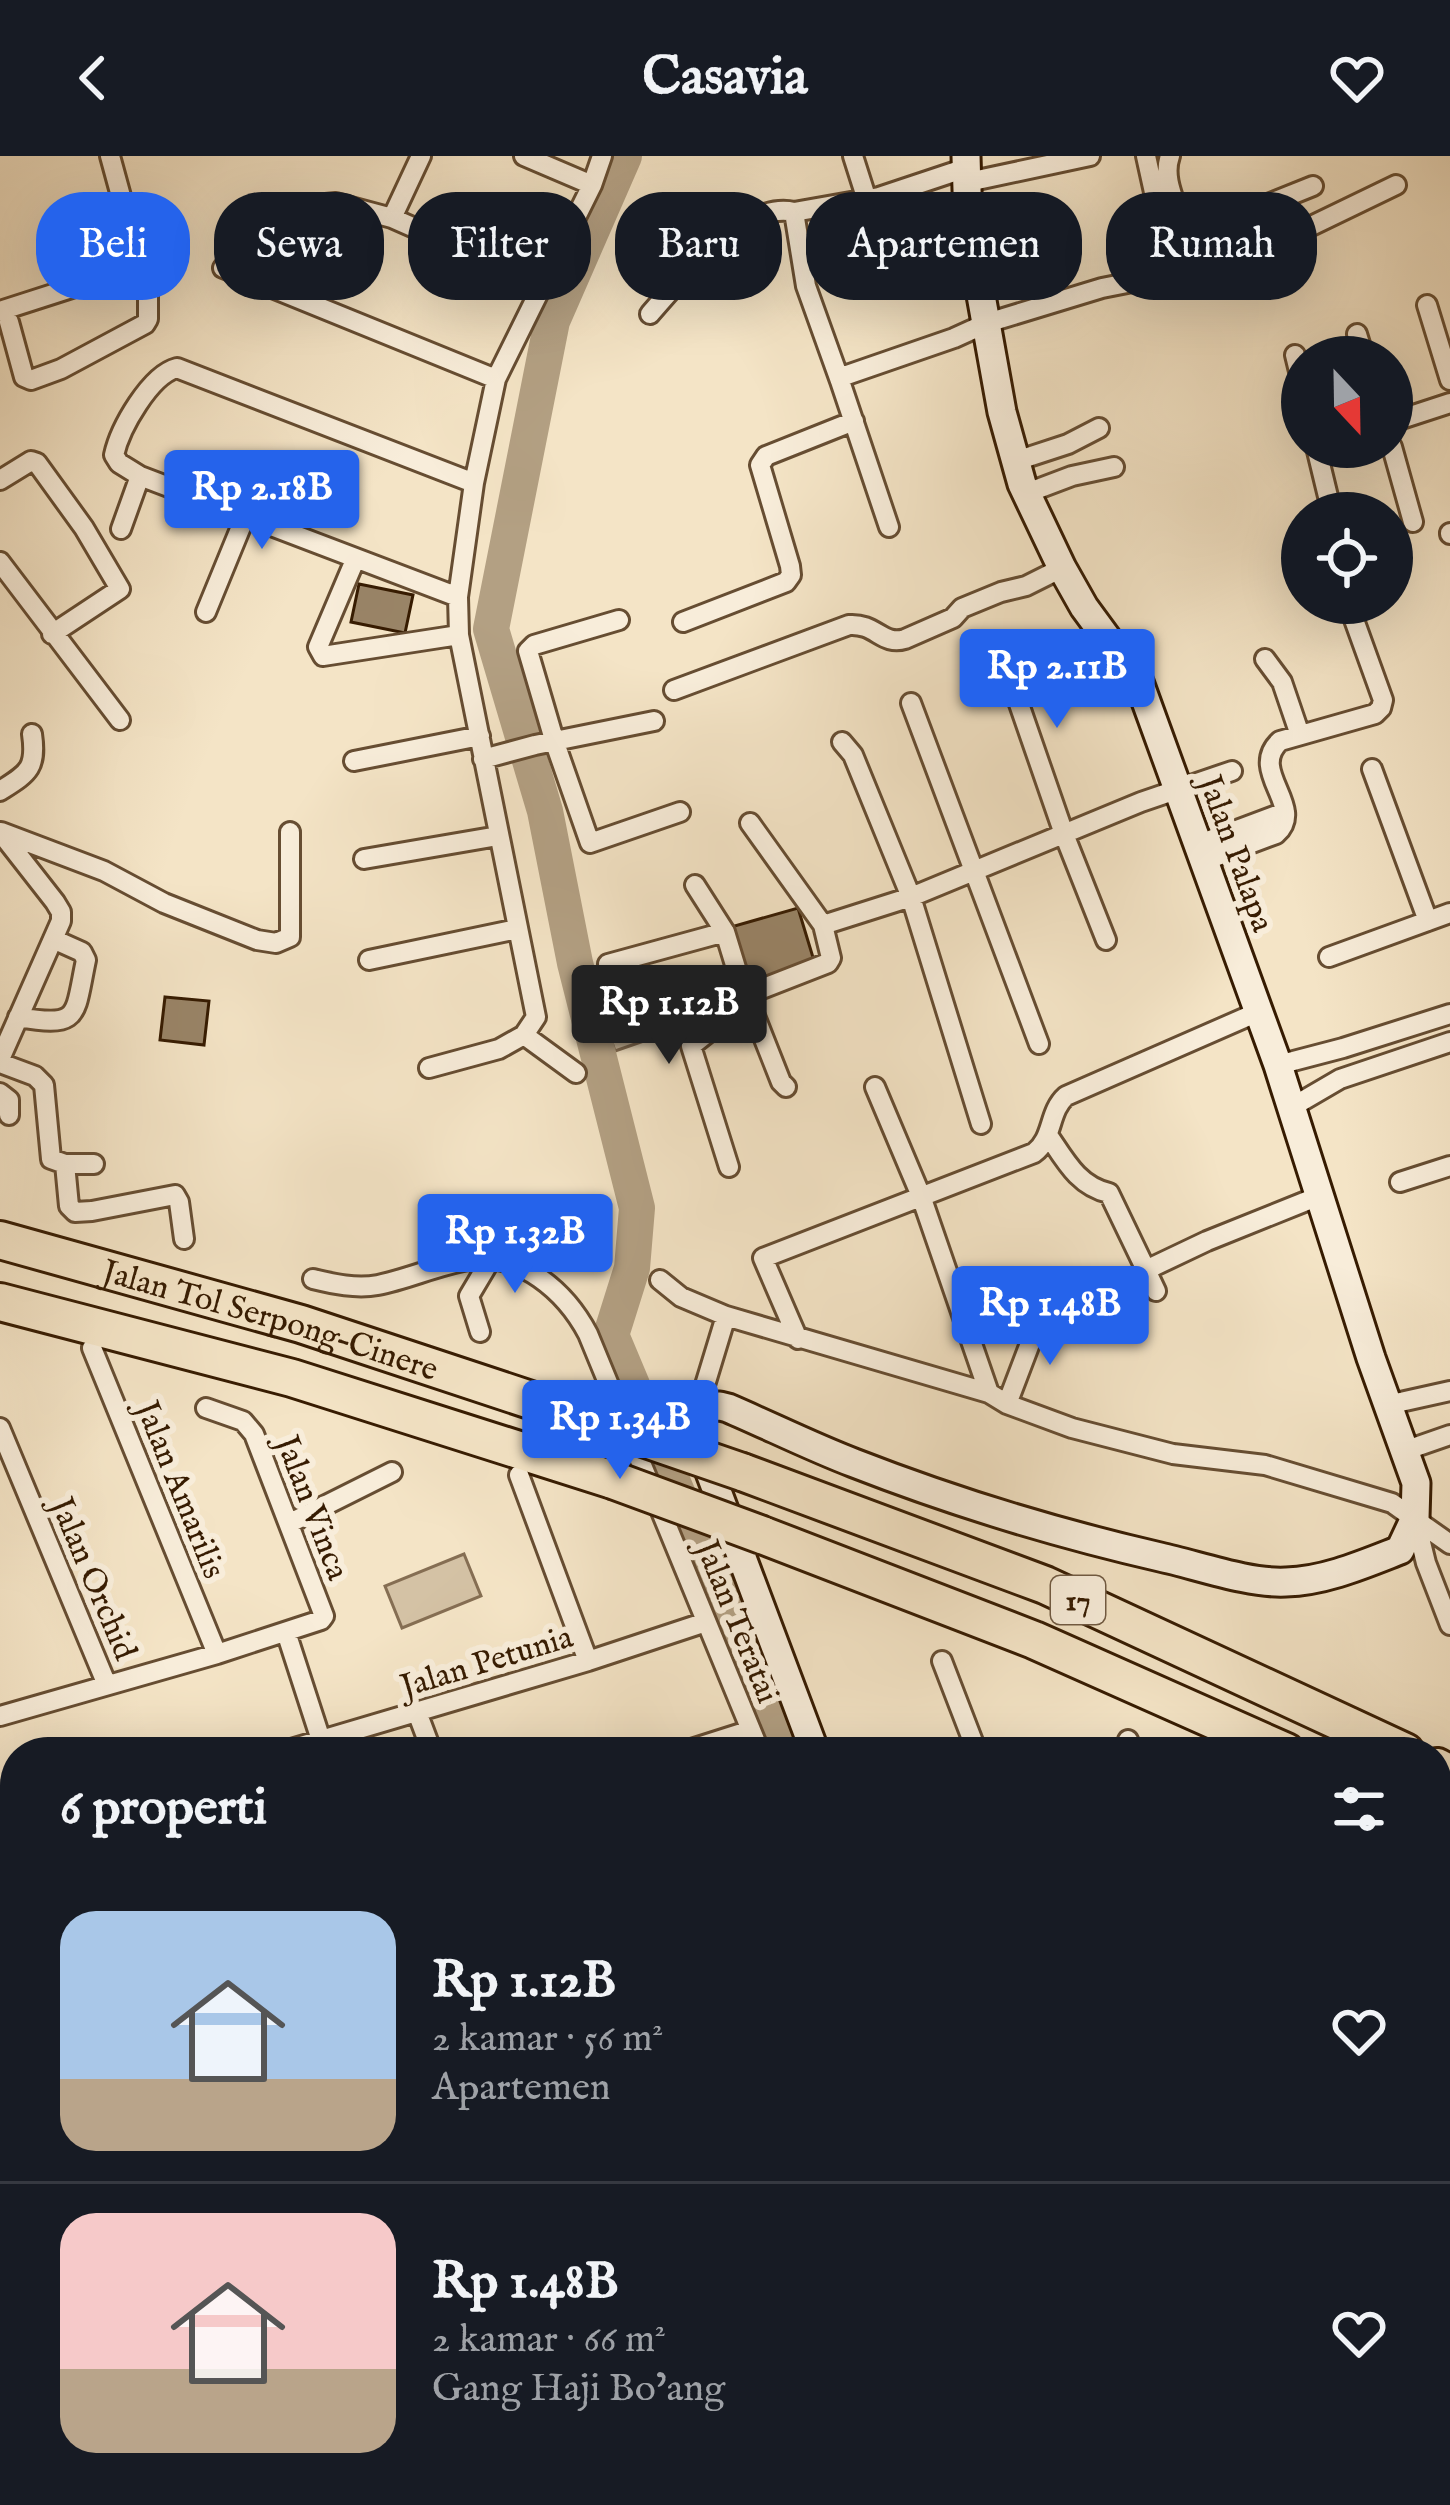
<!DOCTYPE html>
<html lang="id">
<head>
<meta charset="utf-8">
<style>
	:root { --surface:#171b24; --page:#242831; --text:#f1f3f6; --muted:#9ea1a6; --line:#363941; --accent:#2563eb }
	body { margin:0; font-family:"IM FELL English",serif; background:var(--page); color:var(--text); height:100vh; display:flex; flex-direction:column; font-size:45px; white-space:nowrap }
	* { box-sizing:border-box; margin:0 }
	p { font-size:39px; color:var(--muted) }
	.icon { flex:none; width:66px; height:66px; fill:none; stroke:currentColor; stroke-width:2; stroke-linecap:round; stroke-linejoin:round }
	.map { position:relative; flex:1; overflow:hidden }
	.side { position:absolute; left:0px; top:1581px; width:1452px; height:768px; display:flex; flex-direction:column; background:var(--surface); border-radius:48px 48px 0 0; box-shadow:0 12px 48px #0002 }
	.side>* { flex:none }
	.top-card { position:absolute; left:36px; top:36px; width:1380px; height:108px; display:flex; gap:24px }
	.needle { width:78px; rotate:158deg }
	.controls { position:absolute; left:1281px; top:180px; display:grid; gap:24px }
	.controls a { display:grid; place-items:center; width:132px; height:132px; border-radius:50%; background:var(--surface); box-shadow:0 12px 48px #0002; font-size:60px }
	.price { position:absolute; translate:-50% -102px; padding:0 27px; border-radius:12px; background:var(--accent); color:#fff; font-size:39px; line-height:78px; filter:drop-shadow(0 3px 6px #0008) }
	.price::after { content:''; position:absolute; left:50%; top:72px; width:36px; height:27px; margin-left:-18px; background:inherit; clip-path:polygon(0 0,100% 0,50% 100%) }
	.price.on { background:#222; color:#fff }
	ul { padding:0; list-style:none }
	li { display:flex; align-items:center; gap:36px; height:300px; padding:0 60px }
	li+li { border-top:3px solid var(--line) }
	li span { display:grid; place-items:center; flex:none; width:336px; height:240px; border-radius:36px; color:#555 }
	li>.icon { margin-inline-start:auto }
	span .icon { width:144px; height:144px; fill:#fffc; stroke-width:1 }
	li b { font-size:51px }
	h2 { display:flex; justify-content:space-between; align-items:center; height:144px; padding:0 60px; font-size:51px }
	.tag { padding:0 42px; border-radius:48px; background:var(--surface); box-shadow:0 12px 48px #0002; font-size:42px; line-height:108px }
	.tag.on { background:var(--accent); color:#fff }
	header { display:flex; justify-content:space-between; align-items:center; height:156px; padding:0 60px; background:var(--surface); font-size:54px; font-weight:700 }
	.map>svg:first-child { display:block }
	.park { fill:#d4c2a5; stroke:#856e53; stroke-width:3 }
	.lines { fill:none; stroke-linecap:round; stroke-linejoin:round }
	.river { stroke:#b3a083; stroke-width:36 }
	.building { fill:#998467; stroke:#361b01; stroke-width:3 }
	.street-casing { stroke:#664d32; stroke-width:24 }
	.secondary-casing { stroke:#361b01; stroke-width:33 }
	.highway-casing { stroke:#361b01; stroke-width:42 }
	.street { stroke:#f8edda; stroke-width:18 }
	.secondary { stroke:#f8edda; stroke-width:27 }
	.highway { stroke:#f4e4c6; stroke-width:36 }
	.highway-bridge-casing { stroke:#361b01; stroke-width:42; stroke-linecap:butt }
	.highway-bridge { stroke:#f4e4c6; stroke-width:36 }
	.labels { text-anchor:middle; stroke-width:12; stroke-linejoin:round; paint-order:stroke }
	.shield { fill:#f8edda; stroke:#705a42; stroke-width:3 }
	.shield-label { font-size:30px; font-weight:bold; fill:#361b01 }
	.street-label { font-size:33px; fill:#361b01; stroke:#f8edda }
</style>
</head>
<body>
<header><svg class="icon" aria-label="back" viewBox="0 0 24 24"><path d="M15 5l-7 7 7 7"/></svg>Casavia<svg class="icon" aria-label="heart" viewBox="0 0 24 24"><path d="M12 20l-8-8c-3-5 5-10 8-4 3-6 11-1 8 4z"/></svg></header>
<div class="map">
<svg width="1450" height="2349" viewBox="0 0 1450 2349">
	<rect width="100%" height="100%" fill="#f4e4c6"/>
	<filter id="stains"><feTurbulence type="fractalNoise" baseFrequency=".00167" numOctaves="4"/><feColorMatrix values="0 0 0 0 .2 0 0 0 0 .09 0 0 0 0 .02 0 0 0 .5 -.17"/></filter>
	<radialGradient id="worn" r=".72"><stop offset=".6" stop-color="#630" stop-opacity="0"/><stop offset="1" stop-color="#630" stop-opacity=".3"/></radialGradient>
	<!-- park -->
	<path class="park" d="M636,808L661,879L615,895L590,825Z
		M464,1398L481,1440L402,1472L385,1430Z"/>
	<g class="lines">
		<!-- river -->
		<path class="river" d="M624,0L552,165L491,473L545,655L575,807L637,1052L632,1112L611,1179L786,1596
			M1437,2167L1450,2169"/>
	</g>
	<!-- building -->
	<path class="building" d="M359,428L413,439L405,477L351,466Z
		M798,752L815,808L747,828L731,771Z
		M165,841L209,845L204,889L160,884Z
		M190,2334H209L213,2349H170L167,2341Z
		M211,2334H255L258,2348L215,2349Z
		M257,2334H300L301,2336L261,2347Z"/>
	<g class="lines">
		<defs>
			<path id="street" d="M524,0L592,29
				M853,0L867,44
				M1146,0L1172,118
				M1170,0C1161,25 1179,51 1184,76C1187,89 1185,103 1183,116
				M968,26L1090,0
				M794,56L879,41L966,12
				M392,62L421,0
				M1186,81L1313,30
				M223,112L496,223
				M263,128L262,122L294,51L336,47L392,62L544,129
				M1427,149L1450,224
				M0,155L140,110
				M650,158C681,123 743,44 794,56L806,130L840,225
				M9,166L24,221L31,224L61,213L145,168L148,163V139L110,0
				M1357,178L1364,201
				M1295,199L1302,228
				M1392,266L1450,247
				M1316,291L1332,357
				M1392,291L1413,366
				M1016,305L1068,288L1099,272
				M0,324L31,305L37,307L84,372L120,433L52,478
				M1027,337L1072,320L1114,311
				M889,371L840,225L844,220L954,182L987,167L1102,132L1183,116L1276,87L1396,29
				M121,373L140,320
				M1450,377V378
				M355,404L318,491L323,500L459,479
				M0,406L120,564
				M458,441L140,320L119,307L114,299C120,272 150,219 177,212L474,327
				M206,456L245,361
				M619,464L534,489L528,495L555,587L590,687L680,656
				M683,466L786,426L791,419L790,410L760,309L766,300L854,265
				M999,490L1064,678L1106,784
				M1265,503L1282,526L1300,579
				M674,534L849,469C876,467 882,490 905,483L953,462L962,452L1001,436L1026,430L1062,412
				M911,547L1039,888
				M842,586L853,599L911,741L981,968
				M483,603L535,589L654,565
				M354,605L480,580
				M1372,613L1428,765
				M0,635C28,617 37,613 32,578
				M750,667L823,769
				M1,676L104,715L164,747L257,784L276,787L290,781V676
				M1197,689L1285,656
				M364,703L498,680
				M1204,705L1276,678C1307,651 1247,615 1280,585L1375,558L1381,552L1383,544L1348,447
				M695,729L725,776L736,812L781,926L786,931
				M1329,801L1450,757
				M369,804L517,773
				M608,808L725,776
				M18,861C81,872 74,861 86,804L82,796L53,783
				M524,879L576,917
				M0,903L61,765V756L55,746L1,677
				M0,907L35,920L44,929L51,1003L65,1008H94
				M1278,909L1343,892L1450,858
				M429,912L499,893L524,879L536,861L459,479L458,441L474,327L496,223L592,29L602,0
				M875,931L921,1040L989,1237
				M0,937L9,944V959
				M1292,951L1340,923L1450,886
				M1048,979C1065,1004 1078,1030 1109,1037L1146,1114
				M65,1008L69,1050L75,1056L92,1055L175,1039L179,1046L184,1083
				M729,1011L691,890L724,864L746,839L828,807L831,802L823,769L911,741L1141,646L1232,615
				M1400,1026L1450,1010
				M313,1123C334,1128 356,1133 378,1129C408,1123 438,1109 469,1104C520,1095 566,1136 588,1178L760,1596
				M660,1124L681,1141L726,1160L989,1237L1007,1248L1072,1272L1173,1298L1265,1309L1392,1347L1450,1388
				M1156,1135L1146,1114L1207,1085L1319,1040
				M480,1176L469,1140L491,1103
				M798,1183L763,1102L1034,997C1054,982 1048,956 1066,940L1258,856
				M92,1192L217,1498
				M1007,1248L1042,1156
				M1387,1249L1450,1235
				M698,1252L726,1160
				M0,1272L107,1529
				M1404,1295L1450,1279
				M519,1319L588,1505
				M1415,1362L1426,1407L1450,1469
				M290,1367L392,1316
				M286,1476L321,1584
				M942,1505L977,1596
				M417,1556L432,1596
				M0,1560L217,1498L321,1464L324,1460L254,1278L243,1265L206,1252
				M1128,1584L1133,1596
				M281,1596L588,1505L706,1466
				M682,1596L751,1574
				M0,1680L15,1675
				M1437,1752L1448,1780
				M0,1799L15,1794
				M1437,1922L1450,1917
				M1437,2029L1450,2023
				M0,2102L15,2098
				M1437,2128L1450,2129
				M1437,2190L1450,2194
				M0,2227L15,2220
				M0,2248L15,2263
				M1437,2306L1450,2276
				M89,2334L104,2349
				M407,2334L412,2349
				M762,2334L770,2349
				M43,2349L56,2334
				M312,2349L358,2334
				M688,2349L739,2334
				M1055,2349L1069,2334
				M1179,2349L1187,2334
				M1302,2349L1309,2334
				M1418,2349L1425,2334"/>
			<path id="secondary" d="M815,1596L691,1266L693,1257L698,1252L720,1250L728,1252C770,1270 812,1291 854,1307C954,1346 1056,1377 1160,1401C1197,1409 1249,1428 1286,1426C1325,1425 1364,1408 1400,1394L1415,1362L1416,1327L1371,1202L1278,909L1139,526L1084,451L1062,412L1022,328L1002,256L968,67L966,0
				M0,1934L15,1930
				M0,1961L15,1956"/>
			<g id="highway">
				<path id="s1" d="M0,1084L301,1168L588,1263"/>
				<path d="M0,1146L292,1222L613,1324"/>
				<path d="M742,1316L1045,1429L1405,1596"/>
				<path d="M762,1379L1034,1484L1286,1596"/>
				<path d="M1437,1611L1450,1618"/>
				<path d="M1437,1667L1450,1674"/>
			</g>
		</defs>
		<!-- street casing -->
		<use href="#street" class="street-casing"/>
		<!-- secondary casing -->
		<use href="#secondary" class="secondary-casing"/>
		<!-- highway casing -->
		<use href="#highway" class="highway-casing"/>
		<!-- street -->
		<use href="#street" class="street"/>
		<!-- secondary -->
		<use href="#secondary" class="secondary"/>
		<!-- highway -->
		<use href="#highway" class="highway"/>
		<defs>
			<path id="highway-bridge" d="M588,1263L742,1316
				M613,1324L762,1379"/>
		</defs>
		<!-- highway-bridge casing -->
		<use href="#highway-bridge" class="highway-bridge-casing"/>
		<!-- highway-bridge -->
		<use href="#highway-bridge" class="highway-bridge"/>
	</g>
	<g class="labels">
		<!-- shield labels -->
		<rect class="shield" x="1051" y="1420" width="54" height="48" rx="9"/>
		<g class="shield-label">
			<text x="1078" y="1454">17</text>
		</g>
		<!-- street labels -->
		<g class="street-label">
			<text transform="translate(1238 697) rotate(70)" y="12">Jalan Palapa</text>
			<text dy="12" stroke="none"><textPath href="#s1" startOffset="282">Jalan Tol Serpong–Cinere</textPath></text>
			<text transform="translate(182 1333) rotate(68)" y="12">Jalan Amarilis</text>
			<text transform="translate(314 1351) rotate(69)" y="12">Jalan Vinca</text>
			<text transform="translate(95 1422) rotate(67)" y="12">Jalan Orchid</text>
			<text transform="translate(739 1465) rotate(68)" y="12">Jalan Teratai</text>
			<text transform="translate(486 1504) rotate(-17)" y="12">Jalan Petunia</text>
		</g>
	</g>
	<rect width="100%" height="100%" filter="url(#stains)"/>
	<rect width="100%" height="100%" fill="url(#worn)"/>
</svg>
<div class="controls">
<a><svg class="needle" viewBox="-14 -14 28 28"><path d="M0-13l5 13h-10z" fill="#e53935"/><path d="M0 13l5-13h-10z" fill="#9ea1a6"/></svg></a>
<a><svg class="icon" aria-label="locate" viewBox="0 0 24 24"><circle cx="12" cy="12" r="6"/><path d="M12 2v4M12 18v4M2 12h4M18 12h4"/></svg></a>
</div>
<b class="price" style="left:262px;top:396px">Rp 2.18B</b>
<b class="price" style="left:1057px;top:575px">Rp 2.11B</b>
<b class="price on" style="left:669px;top:911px">Rp 1.12B</b>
<b class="price" style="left:515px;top:1140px">Rp 1.32B</b>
<b class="price" style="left:1050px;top:1212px">Rp 1.48B</b>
<b class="price" style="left:620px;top:1326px">Rp 1.34B</b>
<div class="top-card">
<a class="tag on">Beli</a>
<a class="tag">Sewa</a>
<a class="tag">Filter</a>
<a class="tag">Baru</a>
<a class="tag">Apartemen</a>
<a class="tag">Rumah</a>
</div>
<section class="side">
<h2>6 properti<svg class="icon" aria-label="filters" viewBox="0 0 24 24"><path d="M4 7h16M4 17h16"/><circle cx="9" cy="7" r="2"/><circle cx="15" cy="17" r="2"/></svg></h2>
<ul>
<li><span style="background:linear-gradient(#a9c7e8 70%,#b9a48a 0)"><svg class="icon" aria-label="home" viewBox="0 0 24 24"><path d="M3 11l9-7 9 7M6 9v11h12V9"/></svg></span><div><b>Rp 1.12B</b><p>2 kamar · 56 m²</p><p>Apartemen</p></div><svg class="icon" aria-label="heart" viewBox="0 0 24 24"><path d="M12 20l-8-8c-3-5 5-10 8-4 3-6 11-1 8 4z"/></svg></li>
<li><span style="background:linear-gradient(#f6c9c9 65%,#b9a48a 0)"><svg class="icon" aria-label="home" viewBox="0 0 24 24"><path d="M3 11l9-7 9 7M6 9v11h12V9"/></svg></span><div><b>Rp 1.48B</b><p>2 kamar · 66 m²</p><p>Gang Haji Bo’ang</p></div><svg class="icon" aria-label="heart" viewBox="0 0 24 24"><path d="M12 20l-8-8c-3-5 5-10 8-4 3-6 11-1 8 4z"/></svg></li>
</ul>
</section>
</div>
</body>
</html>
